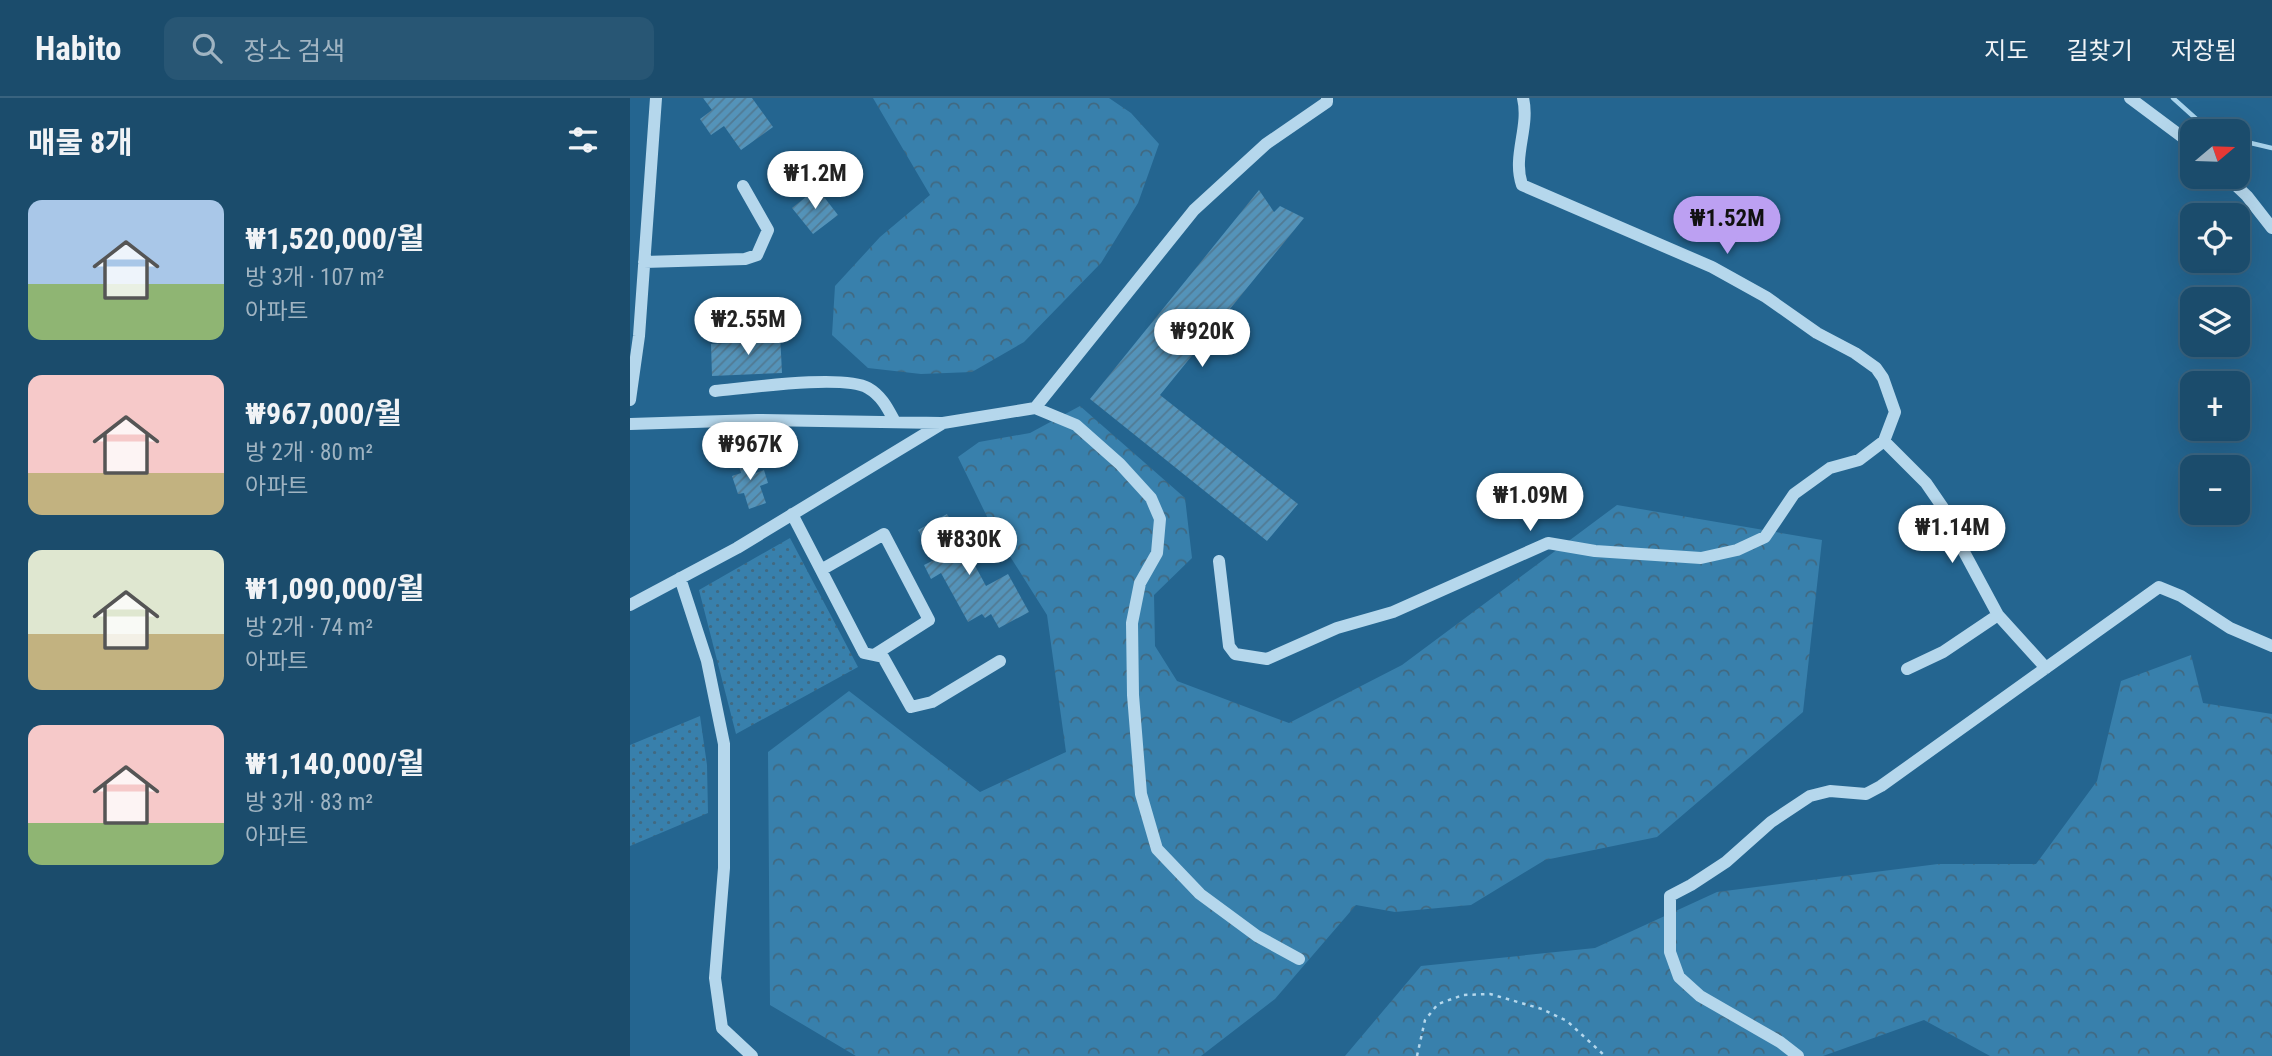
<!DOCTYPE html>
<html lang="ko">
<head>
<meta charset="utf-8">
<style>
	:root { --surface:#1b4c6c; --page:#285674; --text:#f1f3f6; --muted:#a0b4c2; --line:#39637f; --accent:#bca0f2 }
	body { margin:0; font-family:"Roboto Condensed","Noto Sans KR",sans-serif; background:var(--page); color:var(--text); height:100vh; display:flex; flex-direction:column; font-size:26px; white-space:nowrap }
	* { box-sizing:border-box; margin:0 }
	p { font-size:23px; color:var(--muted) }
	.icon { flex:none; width:38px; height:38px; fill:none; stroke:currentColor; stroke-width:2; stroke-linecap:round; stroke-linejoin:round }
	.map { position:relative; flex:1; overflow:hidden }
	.sheet { display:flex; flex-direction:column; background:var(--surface); width:630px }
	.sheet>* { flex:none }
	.needle { width:46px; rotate:71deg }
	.fabs { position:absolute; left:1550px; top:21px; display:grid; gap:14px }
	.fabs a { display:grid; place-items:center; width:70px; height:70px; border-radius:14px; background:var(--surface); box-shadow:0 7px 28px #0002,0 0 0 2px var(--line); font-size:35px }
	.price { position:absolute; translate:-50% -60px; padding:0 16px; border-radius:24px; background:#fff; color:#222; font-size:23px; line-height:46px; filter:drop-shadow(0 2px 4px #0008) }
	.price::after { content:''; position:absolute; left:50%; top:42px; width:21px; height:16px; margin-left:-10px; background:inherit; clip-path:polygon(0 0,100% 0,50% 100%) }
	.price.selected { background:var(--accent); color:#111 }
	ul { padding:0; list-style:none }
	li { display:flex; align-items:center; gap:21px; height:175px; padding:0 28px }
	li span { display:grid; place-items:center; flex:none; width:196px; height:140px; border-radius:14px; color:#555 }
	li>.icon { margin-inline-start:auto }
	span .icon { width:84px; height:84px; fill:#fffc; stroke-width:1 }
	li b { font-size:30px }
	h2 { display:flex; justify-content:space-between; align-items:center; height:84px; padding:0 28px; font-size:30px }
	header { display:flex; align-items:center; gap:42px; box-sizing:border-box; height:98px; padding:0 35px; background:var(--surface); border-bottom:2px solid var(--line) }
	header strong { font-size:33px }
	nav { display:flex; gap:38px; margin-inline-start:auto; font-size:24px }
	.search { width:490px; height:63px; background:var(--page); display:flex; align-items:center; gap:18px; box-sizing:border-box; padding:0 24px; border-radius:14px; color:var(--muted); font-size:26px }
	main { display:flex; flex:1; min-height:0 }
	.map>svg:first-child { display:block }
	.grass { fill:url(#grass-dots) }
	.forest { fill:url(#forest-crowns) }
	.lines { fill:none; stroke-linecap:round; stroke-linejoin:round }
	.stream { stroke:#a9d4ed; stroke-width:4.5 }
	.building { fill:url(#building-hatch) }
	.path { stroke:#b5d7ec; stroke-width:2.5; stroke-dasharray:3.5 5; stroke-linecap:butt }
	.minor { stroke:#b5d7ec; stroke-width:12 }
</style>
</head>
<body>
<header>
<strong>Habito</strong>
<div class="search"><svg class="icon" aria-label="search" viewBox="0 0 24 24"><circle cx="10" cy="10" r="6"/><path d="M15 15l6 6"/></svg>장소 검색</div>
<nav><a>지도</a><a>길찾기</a><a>저장됨</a></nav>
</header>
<main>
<section class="sheet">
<h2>매물 8개<svg class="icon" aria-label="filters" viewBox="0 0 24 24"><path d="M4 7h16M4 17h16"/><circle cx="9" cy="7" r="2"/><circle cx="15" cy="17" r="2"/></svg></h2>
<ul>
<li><span style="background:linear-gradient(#a9c7e8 60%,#8fb573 0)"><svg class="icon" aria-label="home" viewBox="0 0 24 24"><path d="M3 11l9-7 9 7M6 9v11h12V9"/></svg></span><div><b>₩1,520,000/월</b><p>방 3개 · 107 m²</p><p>아파트</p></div></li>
<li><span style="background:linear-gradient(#f6c9c9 70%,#c2b280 0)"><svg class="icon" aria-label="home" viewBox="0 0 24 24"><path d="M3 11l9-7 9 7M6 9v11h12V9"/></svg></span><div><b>₩967,000/월</b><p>방 2개 · 80 m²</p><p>아파트</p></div></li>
<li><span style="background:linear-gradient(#dfe7d0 60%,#c2b280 0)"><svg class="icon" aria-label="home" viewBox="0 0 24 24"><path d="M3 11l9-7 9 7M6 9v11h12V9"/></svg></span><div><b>₩1,090,000/월</b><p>방 2개 · 74 m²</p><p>아파트</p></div></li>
<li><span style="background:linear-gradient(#f6c9c9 70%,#8fb573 0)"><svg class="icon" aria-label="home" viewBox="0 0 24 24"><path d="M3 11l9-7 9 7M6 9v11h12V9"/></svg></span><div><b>₩1,140,000/월</b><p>방 3개 · 83 m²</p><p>아파트</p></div></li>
</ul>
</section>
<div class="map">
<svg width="1642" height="958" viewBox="0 0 1642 958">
	<defs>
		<pattern id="grass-dots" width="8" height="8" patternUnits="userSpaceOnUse" patternTransform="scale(1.75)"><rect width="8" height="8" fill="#3880ac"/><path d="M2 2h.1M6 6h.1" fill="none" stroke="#416981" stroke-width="1.8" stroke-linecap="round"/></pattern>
		<pattern id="forest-crowns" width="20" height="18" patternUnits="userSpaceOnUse" patternTransform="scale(1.75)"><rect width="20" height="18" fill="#3880ac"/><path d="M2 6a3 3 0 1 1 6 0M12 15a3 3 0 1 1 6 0" fill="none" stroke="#416981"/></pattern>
		<pattern id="building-hatch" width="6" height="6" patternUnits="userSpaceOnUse" patternTransform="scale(1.75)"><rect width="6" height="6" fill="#5493b9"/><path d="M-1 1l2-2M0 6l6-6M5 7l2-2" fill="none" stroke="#517a93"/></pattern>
	</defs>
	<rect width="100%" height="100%" fill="#246590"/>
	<!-- grass -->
	<path class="grass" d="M160,440L228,569L106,636L69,492Z
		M70,618L77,667L78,715L0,748V647Z"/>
	<!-- forest -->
	<path class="forest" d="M243,0H479L501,15L529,46L508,105L471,165L394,244L342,274L291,276L238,270L202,237L205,188L250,139L300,97Z
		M450,308L555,400L562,460L524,497L525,548L547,583L659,625L772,567L987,407L1192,442L1173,614L1027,739L915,762L841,807L765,814L726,807L645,901L571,958H226L140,907L138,654L219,593L350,694L436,654L417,517L364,433L328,359L349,344L400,335Z
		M1561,557L1573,605L1642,616V958H1360L1294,922L1193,958H715L791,868L965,850L1087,794L1308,766H1406L1467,683L1491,583Z"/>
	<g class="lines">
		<!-- stream -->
		<path class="stream" d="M1543,0L1573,27L1586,33
			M1608,42L1642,50"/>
	</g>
	<!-- building -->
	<path class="building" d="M73,0H122L143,29L111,52L94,28L81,37L70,21L82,12Z
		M187,90L208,117L183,136L162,110Z
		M629,92L644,114L650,108L674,120L530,297L668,406L637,443L460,301Z
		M150,235L152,275L82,278L81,246L116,244V240L131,239V236Z
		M120,356L126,375L134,372L138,385L130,388L136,405L119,411L114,395L108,396L102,378L111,375L107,361Z
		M317,416L337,452L340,450L345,460L342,462L356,488L378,476L399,514L369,530L361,516L355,520L352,516L338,524L311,475L301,481L294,467L304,462L288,432Z"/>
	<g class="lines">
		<!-- path -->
		<path class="path" d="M787,958L795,922L808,906L833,897L860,896L912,911L937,923L975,958"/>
		<!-- minor -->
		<path class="minor" d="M1500,0L1563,47
			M1597,79L1617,98L1642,130
			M14,164L115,161L127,157L138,132L113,88
			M85,293C117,290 213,276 238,290C252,298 258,311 265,324
			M0,302L9,238L26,0
			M405,310L564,112L636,46L697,4V0
			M0,326L127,322L311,325
			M1254,343L1296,385L1320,420L1326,439L1368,517L1416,570
			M162,416L234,555L253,559L281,609L302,604L370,563
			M589,463L599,548L605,556L637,561L707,530L763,514L918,445L965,453L1071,460L1107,452L1135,439L1164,396L1200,370L1229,362L1254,343L1265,314L1253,280L1246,270L1225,255L1187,235L1136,199L1082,169L892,87C882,58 900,29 893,0
			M191,472L254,436L299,522L244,557
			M50,480L77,563L94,646V770L85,880L92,930L122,958
			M0,507L107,450L313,325L405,310L446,327L490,366L521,400L530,421L527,455L510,485L502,525L503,597L511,696L527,751L570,796L627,838L669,861
			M1277,571L1313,554L1368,517
			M1168,958L1150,944L1070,898L1049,879L1040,854V798L1061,787L1096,764L1141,724L1180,698L1200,693L1236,696L1251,688L1529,489L1551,498L1600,530L1642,548"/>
	</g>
</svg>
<div class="fabs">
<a><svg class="needle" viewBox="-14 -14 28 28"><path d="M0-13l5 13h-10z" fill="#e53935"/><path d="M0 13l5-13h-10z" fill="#a0b4c2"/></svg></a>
<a><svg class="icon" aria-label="locate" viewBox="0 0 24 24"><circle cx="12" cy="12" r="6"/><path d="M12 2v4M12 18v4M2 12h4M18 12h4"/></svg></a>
<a><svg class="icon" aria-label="layers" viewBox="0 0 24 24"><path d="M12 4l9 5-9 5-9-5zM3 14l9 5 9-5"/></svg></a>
<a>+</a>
<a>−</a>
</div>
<b class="price" style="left:185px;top:113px">₩1.2M</b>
<b class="price selected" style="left:1097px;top:158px">₩1.52M</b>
<b class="price" style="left:118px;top:259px">₩2.55M</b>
<b class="price" style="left:572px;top:271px">₩920K</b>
<b class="price" style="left:120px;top:384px">₩967K</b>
<b class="price" style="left:900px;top:435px">₩1.09M</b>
<b class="price" style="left:1322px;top:467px">₩1.14M</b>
<b class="price" style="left:339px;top:479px">₩830K</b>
</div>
</main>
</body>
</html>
